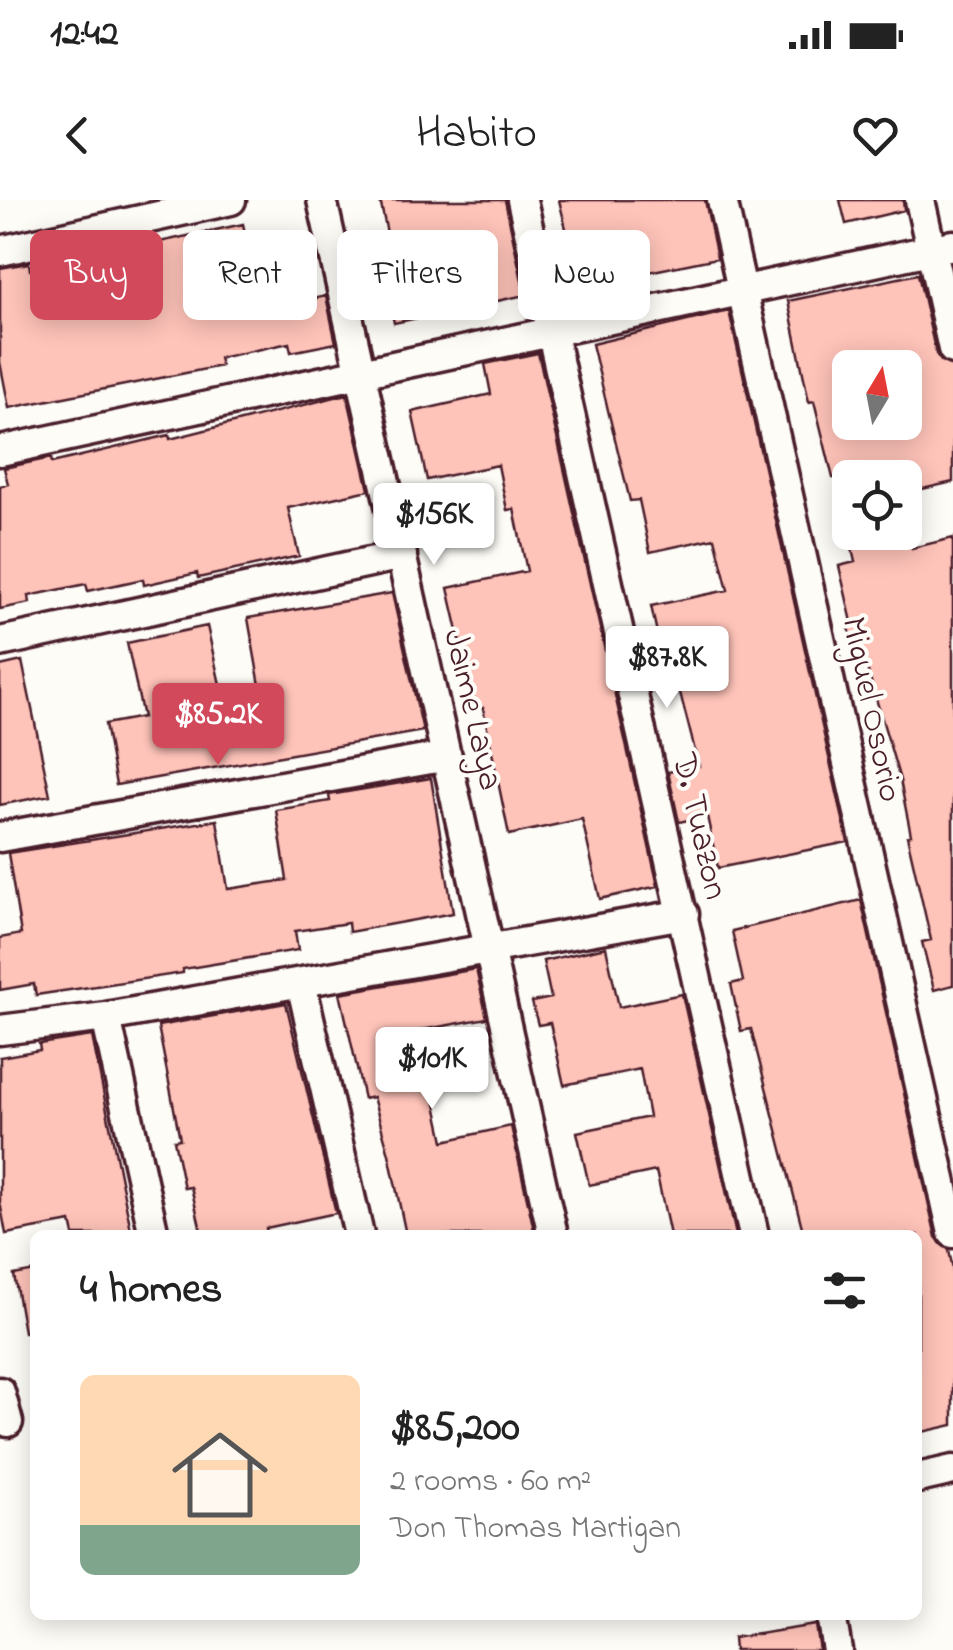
<!DOCTYPE html>
<html lang="en">
<head>
<meta charset="utf-8">
<style>
	:root { --surface:#fff; --page:#f6f6f6; --text:#222; --muted:#767676; --line:#e0e0e0; --accent:#d1495b }
	body { margin:0; font-family:"Indie Flower",sans-serif; background:var(--page); color:var(--text); height:100vh; display:flex; flex-direction:column; font-size:38px; white-space:nowrap }
	* { box-sizing:border-box; margin:0 }
	p { font-size:32px; color:var(--muted) }
	.icon { flex:none; width:55px; height:55px; fill:none; stroke:currentColor; stroke-width:2; stroke-linecap:round; stroke-linejoin:round }
	.map { position:relative; flex:1; overflow:hidden }
	.details { position:absolute; left:30px; top:1030px; width:892px; height:390px; display:flex; flex-direction:column; background:var(--surface); border-radius:15px; box-shadow:0 5px 25px #0003 }
	.details>* { flex:none }
	.banner { position:absolute; left:30px; top:30px; width:895px; height:90px; display:flex; gap:20px }
	.needle { width:65px; rotate:10deg }
	.controls { position:absolute; left:832px; top:150px; display:grid; gap:20px }
	.controls a { display:grid; place-items:center; width:90px; height:90px; border-radius:15px; background:var(--surface); box-shadow:0 5px 25px #0003; font-size:50px }
	.price { position:absolute; translate:-50% -85px; padding:0 22px; border-radius:10px; background:#fff; color:#222; font-size:32px; line-height:65px; filter:drop-shadow(0 2px 5px #0008) }
	.price::after { content:''; position:absolute; left:50%; top:60px; width:30px; height:22px; margin-left:-15px; background:inherit; clip-path:polygon(0 0,100% 0,50% 100%) }
	.price.current { background:var(--accent); color:#fff }
	ul { padding:0; list-style:none }
	li { display:flex; align-items:center; gap:30px; height:250px; padding:0 50px }
	li+li { border-top:2px solid var(--line) }
	li span { display:grid; place-items:center; flex:none; width:280px; height:200px; border-radius:15px; color:#555 }
	li>.icon { margin-inline-start:auto }
	span .icon { width:120px; height:120px; fill:#fffc; stroke-width:1 }
	li b { font-size:42px }
	h2 { display:flex; justify-content:space-between; align-items:center; height:120px; padding:0 50px; font-size:42px }
	.chip { padding:0 35px; border-radius:15px; background:var(--surface); box-shadow:0 5px 25px #0003; font-size:35px; line-height:90px }
	.chip.current { background:var(--accent); color:#fff }
	.status { display:flex; justify-content:space-between; align-items:center; height:70px; padding:0 50px; background:var(--surface); direction:ltr }
	.status svg { height:28px; fill:currentColor }
	header { display:flex; justify-content:space-between; align-items:center; height:130px; padding:0 50px; background:var(--surface); font-size:45px; font-weight:600 }
	.map>svg:first-child { display:block }
	.building { fill:#fec3b9; stroke:#4a1f2b; stroke-width:2.5; fill-rule:evenodd }
	.lines { fill:none; stroke-linecap:round; stroke-linejoin:round }
	.minor-casing { stroke:#4a1f2b; stroke-width:35 }
	.minor { stroke:#fdfcf7; stroke-width:28 }
	.labels { text-anchor:middle; stroke-width:8; stroke-linejoin:round; paint-order:stroke }
	.street-label { font-size:35px; fill:#4a1f2b; stroke:#fdfcf7 }
</style>
</head>
<body>
<div class="status"><b>12:42</b><svg viewBox="0 0 49 12"><path d="M0 12V9h3v3zM5 12V6h3v6zM10 12V3h3v9zM15 12V0h3v12zM26 1h20v11H26zM47 4h2v5h-2z"/></svg></div>
<header><svg class="icon" aria-label="back" viewBox="0 0 24 24"><path d="M15 5l-7 7 7 7"/></svg>Habito<svg class="icon" aria-label="heart" viewBox="0 0 24 24"><path d="M12 20l-8-8c-3-5 5-10 8-4 3-6 11-1 8 4z"/></svg></header>
<div class="map">
<svg width="953" height="1450" viewBox="0 0 953 1450">
	<rect width="100%" height="100%" fill="#fdfcf7"/>
	<filter id="ink" filterUnits="userSpaceOnUse"><feTurbulence type="fractalNoise" baseFrequency=".01" numOctaves="2"/><feDisplacementMap in="SourceGraphic" scale="20" xChannelSelector="R" yChannelSelector="G"/><feConvolveMatrix kernelMatrix="1 2 1 2 8 2 1 2 1" color-interpolation-filters="sRGB"/></filter>
	<g filter="url(#ink)">
		<!-- building -->
		<path class="building" d="M380,0H505L525,95L394,123L379,54L391,52Z
			M559,0H705L717,58L580,86Z
			M840,0H903L904,10L846,24Z
			M243,24L262,110L326,96L336,143L291,152L289,143L219,158L221,166L9,208L0,162V68L29,63L30,70Z
			M918,74L936,154L941,161L953,166V282L905,293V278H833L814,201L809,202L788,101ZM850,168H905V222H850Z
			M729,111L848,642L718,668L707,616L679,622L668,572L699,566L671,458L663,460L651,406L728,390L715,338L650,352L639,300L630,301L592,144Z
			M538,153L658,686L600,699L582,619L509,635L483,508L476,509L448,388L527,371L514,309L507,310L498,265L427,280L412,212L491,194L485,164Z
			M347,194L369,290L288,308L299,356L198,378L197,373L144,385L143,379L88,391L86,384L29,396L30,403L0,409V286L8,284L4,268L51,258L52,263L169,235L170,239Z
			M848,332H908L912,348L953,338V785L934,790L922,742L931,740L907,636L911,635L900,580L867,468L859,470L848,423L852,422L839,366L855,362Z
			M392,393L423,531L116,585L105,524L143,517L127,443L207,426L223,498L261,491L248,418Z
			M22,461L50,595L0,605V466Z
			M431,578L453,713L349,732L348,723L295,731L298,750L183,769V773L36,795L34,784L0,790V738L21,734L8,653L217,620L228,689L287,680L276,610L330,601L329,595Z
			M861,700L936,1037L949,1050L953,1070V1225L918,1233V1035H804L751,829L741,831L731,784L743,781L732,731Z
			M606,747L619,807L682,794L736,1035H670L656,971L589,985L577,932L649,917L640,869L564,885L550,823L538,825L532,802L551,798L543,761Z
			M476,769L487,818L422,830L432,886L444,941L511,926L534,1030L510,1035H406L389,954L373,897L364,899L340,793Z
			M286,803L336,1013L266,1028L267,1035H202L191,987L184,988L174,940L180,939L158,826Z
			M92,836L132,1035H74L71,1022L6,1034L0,1002V857L40,850L39,844Z
			M35,1071V1131L24,1132L14,1075Z
			M815,1425L819,1450H734L733,1438Z"/>
		<g class="lines">
			<defs>
				<path id="minor" d="M322,0L553,1035
					M522,0L754,1035
					M722,0L953,1033
					M920,0L953,149
					M0,51L231,0
					M0,251L953,45
					M0,442L402,355
					M0,637L447,556
					M301,783L359,1035
					M106,817L154,1035
					M0,830L106,817L684,714
					M0,1192L8,1222
					M918,1278L953,1270
					M831,1415L837,1450"/>
			</defs>
			<!-- minor casing -->
			<use href="#minor" class="minor-casing"/>
			<!-- minor -->
			<use href="#minor" class="minor"/>
		</g>
	</g>
	<g class="labels">
		<!-- street labels -->
		<g class="street-label">
			<text transform="translate(475 509) rotate(77)" y="12">Jaime Laya</text>
			<text transform="translate(874 509) rotate(78)" y="12">Miguel Osorio</text>
			<text transform="translate(702 626) rotate(77)" y="12">D. Tuazon</text>
		</g>
	</g>
</svg>
<div class="controls">
<a><svg class="needle" viewBox="-14 -14 28 28"><path d="M0-13l5 13h-10z" fill="#e53935"/><path d="M0 13l5-13h-10z" fill="#767676"/></svg></a>
<a><svg class="icon" aria-label="locate" viewBox="0 0 24 24"><circle cx="12" cy="12" r="6"/><path d="M12 2v4M12 18v4M2 12h4M18 12h4"/></svg></a>
</div>
<b class="price" style="left:434px;top:368px">$156K</b>
<b class="price" style="left:667px;top:511px">$87.8K</b>
<b class="price current" style="left:218px;top:568px">$85.2K</b>
<b class="price" style="left:432px;top:912px">$101K</b>
<div class="banner">
<a class="chip current">Buy</a>
<a class="chip">Rent</a>
<a class="chip">Filters</a>
<a class="chip">New</a>
</div>
<section class="details">
<h2>4 homes<svg class="icon" aria-label="filters" viewBox="0 0 24 24"><path d="M4 7h16M4 17h16"/><circle cx="9" cy="7" r="2"/><circle cx="15" cy="17" r="2"/></svg></h2>
<ul>
<li><span style="background:linear-gradient(#ffd9b3 75%,#7fa58c 0)"><svg class="icon" aria-label="home" viewBox="0 0 24 24"><path d="M3 11l9-7 9 7M6 9v11h12V9"/></svg></span><div><b>$85,200</b><p>2 rooms · 60 m²</p><p>Don Thomas Martigan</p></div></li>
</ul>
</section>
</div>
</body>
</html>
